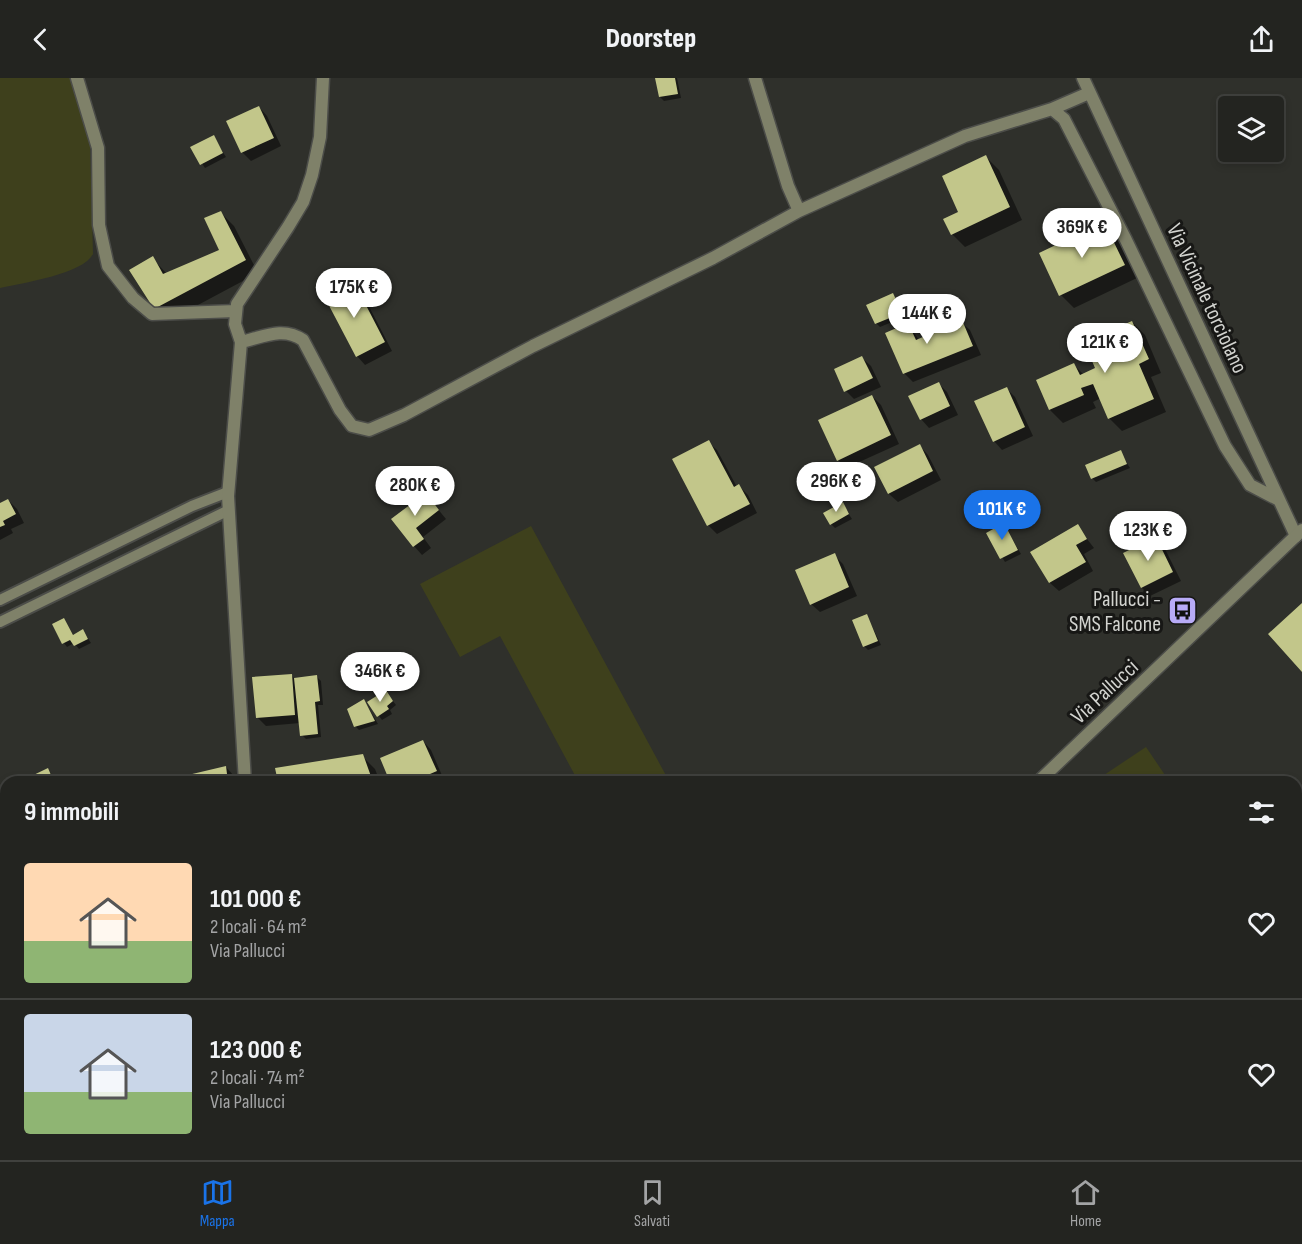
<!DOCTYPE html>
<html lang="it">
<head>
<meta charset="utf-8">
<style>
	:root { --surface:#232420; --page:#2b2c29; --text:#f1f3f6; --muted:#a3a4a5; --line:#40413e; --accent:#1a73e8 }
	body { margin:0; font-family:"Sofia Sans Condensed",sans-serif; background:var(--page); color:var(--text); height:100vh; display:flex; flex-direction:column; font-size:22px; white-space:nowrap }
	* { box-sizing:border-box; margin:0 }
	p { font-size:20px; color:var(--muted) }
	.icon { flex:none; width:33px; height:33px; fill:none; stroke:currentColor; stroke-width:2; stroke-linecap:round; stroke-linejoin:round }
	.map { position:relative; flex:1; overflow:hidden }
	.side { position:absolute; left:0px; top:698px; width:1302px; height:386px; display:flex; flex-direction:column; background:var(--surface); border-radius:18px 18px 0 0; box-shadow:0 3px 9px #0003,0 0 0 2px var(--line) }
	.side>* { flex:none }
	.buttons { position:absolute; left:1218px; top:18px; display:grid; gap:12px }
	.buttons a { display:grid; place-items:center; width:66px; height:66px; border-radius:6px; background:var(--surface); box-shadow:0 3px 9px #0003,0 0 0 2px var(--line); font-size:30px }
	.price { position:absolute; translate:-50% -51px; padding:0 14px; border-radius:21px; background:#fff; color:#222; font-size:20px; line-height:39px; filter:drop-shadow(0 2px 3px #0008) }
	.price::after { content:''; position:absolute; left:50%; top:36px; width:18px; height:14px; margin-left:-9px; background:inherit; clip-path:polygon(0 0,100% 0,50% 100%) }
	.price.current { background:var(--accent); color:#fff }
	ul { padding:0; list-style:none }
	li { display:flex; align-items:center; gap:18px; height:150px; padding:0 24px }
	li+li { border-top:2px solid var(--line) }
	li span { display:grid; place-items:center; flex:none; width:168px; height:120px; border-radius:6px; color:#555 }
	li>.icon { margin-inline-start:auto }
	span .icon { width:72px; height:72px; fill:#fffc; stroke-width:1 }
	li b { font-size:26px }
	h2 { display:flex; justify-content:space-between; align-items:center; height:72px; padding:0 24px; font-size:26px }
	header { display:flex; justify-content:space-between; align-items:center; height:78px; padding:0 24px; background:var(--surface); font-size:27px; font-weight:800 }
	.menu { display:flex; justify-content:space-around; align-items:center; height:84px; border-top:2px solid var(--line); background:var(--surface); font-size:16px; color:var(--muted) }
	.menu a { display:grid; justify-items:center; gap:3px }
	.menu .current { color:var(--accent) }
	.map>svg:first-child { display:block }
	.green { fill:#3e401c }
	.shadow { fill:#0007 }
	.building { fill:#c2c68a }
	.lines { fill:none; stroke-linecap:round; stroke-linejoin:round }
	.service-casing { stroke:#4c4d49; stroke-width:14 }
	.minor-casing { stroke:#4c4d49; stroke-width:15 }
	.tertiary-casing { stroke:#4c4d49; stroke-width:15 }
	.service { stroke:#7f8169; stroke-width:10 }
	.minor { stroke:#7f8169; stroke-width:12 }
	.tertiary { stroke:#7f8169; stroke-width:12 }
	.labels { text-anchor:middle; stroke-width:6; stroke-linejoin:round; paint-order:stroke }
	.street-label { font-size:22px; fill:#d2d3cf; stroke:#171715 }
	.poi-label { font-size:22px; fill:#d2d3cf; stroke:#171715; text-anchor:end }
</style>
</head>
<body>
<header><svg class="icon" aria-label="back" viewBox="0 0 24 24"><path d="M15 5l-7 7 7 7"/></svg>Doorstep<svg class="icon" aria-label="share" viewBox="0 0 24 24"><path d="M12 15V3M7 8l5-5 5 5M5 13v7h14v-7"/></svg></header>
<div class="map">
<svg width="1302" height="1082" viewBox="0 0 1302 1082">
	<rect width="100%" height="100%" fill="#2f302b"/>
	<!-- green -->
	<path class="green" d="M0,0H70L90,64L93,176C83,196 22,205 0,210Z
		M531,448L669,703H578L500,558L460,579L420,506Z
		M1146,669L1169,703H1095Z
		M497,1077H1005L1009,1082H494Z"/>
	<!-- shadow -->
	<path class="shadow" d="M657,0H677L681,20L664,23L660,19Z
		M259,29L267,38L281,68L251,83L242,74Z
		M213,59L226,79L205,90L192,70Z
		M986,79L999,92L1022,142L965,169L952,156Z
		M221,135L234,148L258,195L168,243L155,230L152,180L167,196L221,173Z
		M1104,146L1117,159L1137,200L1074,230L1061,217Z
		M353,204L361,213L392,273L365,287L357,278Z
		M893,217L904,239L880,249L876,245Z
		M961,244L970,252L981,277L913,304L904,295L908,246L919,262Z
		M1132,244L1145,257L1161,295L1151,299L1166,334L1122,353L1109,340L1101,320L1093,324L1096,330L1063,345L1050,332L1038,303L1074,287L1084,297L1097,291Z
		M862,280L871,288L881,309L854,321L846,313Z
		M939,306L947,314L958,337L929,350L921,341Z
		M1007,311L1015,319L1033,358L1002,372L994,363Z
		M872,318L881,327L899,366L846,390L838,382Z
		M708,364L717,372L737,409L739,408L748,417L757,435L717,456L708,447L674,382Z
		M920,368L928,377L941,402L898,424L889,416L876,390Z
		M1120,374L1130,390L1096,404L1092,400Z
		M423,413L446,441L423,459L431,470L422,477L414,468L417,423Z
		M8,422L17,431L24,445L11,451L13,455L0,462V426Z
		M842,426L852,441L835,450L831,446Z
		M1004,447L1021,476L1005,484L988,456Z
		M1077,448L1094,470L1084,476L1093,493L1059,513L1050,505L1032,475Z
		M1155,461L1164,469L1181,503L1150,518L1142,510Z
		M834,477L843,486L857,518L820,534L811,526Z
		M867,538L881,567L868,572L864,568Z
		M64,542L74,558L83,553L91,565L79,571L74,565L67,569L64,565Z
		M291,597L295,601L317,599L321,603L323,627H318L321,659L306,661L302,657L300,645L266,648L257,639Z
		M389,618L396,627L390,632L392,636L382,642L369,625Z
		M364,622L378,646L359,652L355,648Z
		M423,663L431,672L444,702L391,704Z
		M362,678L375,691L380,704H279Z
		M226,689L234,698L235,704H191Z
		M48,692L58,704H22Z
		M6,711V738L2,740L0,737V714Z
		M0,1022L6,1024V1068L0,1066Z
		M30,1077H112L110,1082H43Z"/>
	<!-- building -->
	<path class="building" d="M655,0H675L678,16L659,19Z
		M259,28L274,60L241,75L226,43Z
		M214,57L223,75L200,87L190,69Z
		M986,77L1010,129L951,157L943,141L958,134L942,98Z
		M221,133L246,182L154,231L129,192L153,178L163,196L219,172L204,140Z
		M1104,144L1125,187L1059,218L1039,175Z
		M353,202L385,264L356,279L324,218Z
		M893,215L902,235L875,246L866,227Z
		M962,242L973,268L903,296L885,255L908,245L916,262Z
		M1132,243L1149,281L1139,286L1154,321L1108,341L1093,306L1081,310L1084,317L1049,332L1036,302L1074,285L1080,297L1095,290L1084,264Z
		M862,278L873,300L844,314L834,291Z
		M939,304L950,328L920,342L908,318Z
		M1007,309L1025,349L993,364L974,323Z
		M872,317L891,357L837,383L818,342Z
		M709,362L734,409L739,406L750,426L707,448L672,381Z
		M920,366L933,393L888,416L874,389Z
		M1121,372L1127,386L1091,401L1085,387Z
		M423,411L439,432L416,450L424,461L413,469L391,441L415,423L412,420Z
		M8,421L16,436L3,443L5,447L0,449V425Z
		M843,424L849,436L830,447L823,435Z
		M1004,445L1018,472L1000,481L986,455Z
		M1078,446L1087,461L1076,467L1086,484L1049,505L1030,474Z
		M1156,459L1173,494L1141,510L1123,475Z
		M835,475L849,509L810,527L795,492Z
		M1302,525V594L1268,556Z
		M867,536L878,563L863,569L852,542Z
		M64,540L73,557L83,551L88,561L74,568L70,562L62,566L52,546Z
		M292,596L295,637L256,640L252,599Z
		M317,597L320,623L315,624L318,656L300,658L294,600Z
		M386,612L393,623L387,628L389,631L377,639L367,624Z
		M364,621L375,643L354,649L347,631Z
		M423,662L437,693L430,696L434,704H390L380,680Z
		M363,676L373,704H278L275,690Z
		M226,688L228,704H189L188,697Z
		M48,690L54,704H19Z
		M6,709V732L0,735V712Z
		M0,1020L6,1022V1061L0,1059Z
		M50,1077H95L93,1082H62Z"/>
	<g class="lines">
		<defs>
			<path id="service" d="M0,522L192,428L228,414
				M0,544L229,432"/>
			<path id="minor" d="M77,0L98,70L99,147L108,188L133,220L152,236L236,233
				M755,0L788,108L799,133
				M1083,0L1296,458
				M1052,31L1089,15
				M241,264L235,246L237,226L288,149L303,124L312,97L320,59L323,0
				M245,704L228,418L241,264C263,259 283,248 303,262L340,332L352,348L369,352L404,337L533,268L713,180L799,133L965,58L1052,31L1064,41L1126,162L1225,368L1250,407L1279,422
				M283,1077V1082"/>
			<path id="tertiary" d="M1038,704L1302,452
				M455,1082L460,1077"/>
		</defs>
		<!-- service casing -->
		<use href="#service" class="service-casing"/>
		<!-- minor casing -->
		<use href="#minor" class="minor-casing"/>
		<!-- tertiary casing -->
		<use href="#tertiary" class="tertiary-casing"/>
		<!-- service -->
		<use href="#service" class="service"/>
		<!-- minor -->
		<use href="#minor" class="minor"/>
		<!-- tertiary -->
		<use href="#tertiary" class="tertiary"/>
	</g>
	<!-- icons -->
	<defs>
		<symbol id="bus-square" viewBox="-11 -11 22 22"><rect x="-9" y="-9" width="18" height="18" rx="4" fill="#b8abf7" stroke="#171715"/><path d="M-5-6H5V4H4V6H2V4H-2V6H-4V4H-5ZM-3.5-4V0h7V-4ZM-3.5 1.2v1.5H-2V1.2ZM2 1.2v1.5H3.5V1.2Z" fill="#111"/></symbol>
	</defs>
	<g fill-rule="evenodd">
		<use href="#bus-square" x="1166" y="516" width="33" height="33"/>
	</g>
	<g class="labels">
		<!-- street labels -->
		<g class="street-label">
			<text transform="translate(1208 220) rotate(65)" y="8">Via Vicinale torciolano</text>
			<text transform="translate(1104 613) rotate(-43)" y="8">Via Pallucci</text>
		</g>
		<!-- poi labels -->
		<g class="poi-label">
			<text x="1161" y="528">Pallucci -<tspan x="1161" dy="25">SMS Falcone</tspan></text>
		</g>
	</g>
</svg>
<div class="buttons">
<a><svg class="icon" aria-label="layers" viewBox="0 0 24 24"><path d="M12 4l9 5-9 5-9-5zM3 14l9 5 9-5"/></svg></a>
</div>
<b class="price" style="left:1082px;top:181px">369K €</b>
<b class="price" style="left:354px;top:241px">175K €</b>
<b class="price" style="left:927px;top:267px">144K €</b>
<b class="price" style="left:1105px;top:296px">121K €</b>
<b class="price" style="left:836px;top:435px">296K €</b>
<b class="price" style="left:415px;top:439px">280K €</b>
<b class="price current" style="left:1002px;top:463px">101K €</b>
<b class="price" style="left:1148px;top:484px">123K €</b>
<b class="price" style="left:380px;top:625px">346K €</b>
<section class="side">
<h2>9 immobili<svg class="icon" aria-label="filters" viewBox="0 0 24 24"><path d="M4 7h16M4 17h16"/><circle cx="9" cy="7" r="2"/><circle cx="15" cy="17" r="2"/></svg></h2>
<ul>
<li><span style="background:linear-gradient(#ffd9b3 65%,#8fb573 0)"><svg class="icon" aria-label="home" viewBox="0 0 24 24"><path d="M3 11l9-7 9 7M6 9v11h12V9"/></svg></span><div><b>101 000 €</b><p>2 locali · 64 m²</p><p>Via Pallucci</p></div><svg class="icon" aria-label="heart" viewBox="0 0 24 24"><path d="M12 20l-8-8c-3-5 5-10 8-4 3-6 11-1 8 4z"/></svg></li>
<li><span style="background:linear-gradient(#c9d6e8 65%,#8fb573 0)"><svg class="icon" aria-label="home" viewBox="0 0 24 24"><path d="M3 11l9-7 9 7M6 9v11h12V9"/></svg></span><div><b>123 000 €</b><p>2 locali · 74 m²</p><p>Via Pallucci</p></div><svg class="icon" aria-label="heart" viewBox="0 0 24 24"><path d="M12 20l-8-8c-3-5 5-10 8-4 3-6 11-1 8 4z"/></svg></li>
</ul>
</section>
</div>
<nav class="menu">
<a class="current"><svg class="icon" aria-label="map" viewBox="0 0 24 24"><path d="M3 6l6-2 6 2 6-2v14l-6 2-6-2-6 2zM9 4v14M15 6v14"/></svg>Mappa</a>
<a><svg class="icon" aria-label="saved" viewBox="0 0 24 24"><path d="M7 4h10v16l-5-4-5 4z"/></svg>Salvati</a>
<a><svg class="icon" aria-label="home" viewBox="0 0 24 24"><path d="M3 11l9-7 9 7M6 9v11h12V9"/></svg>Home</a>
</nav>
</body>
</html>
